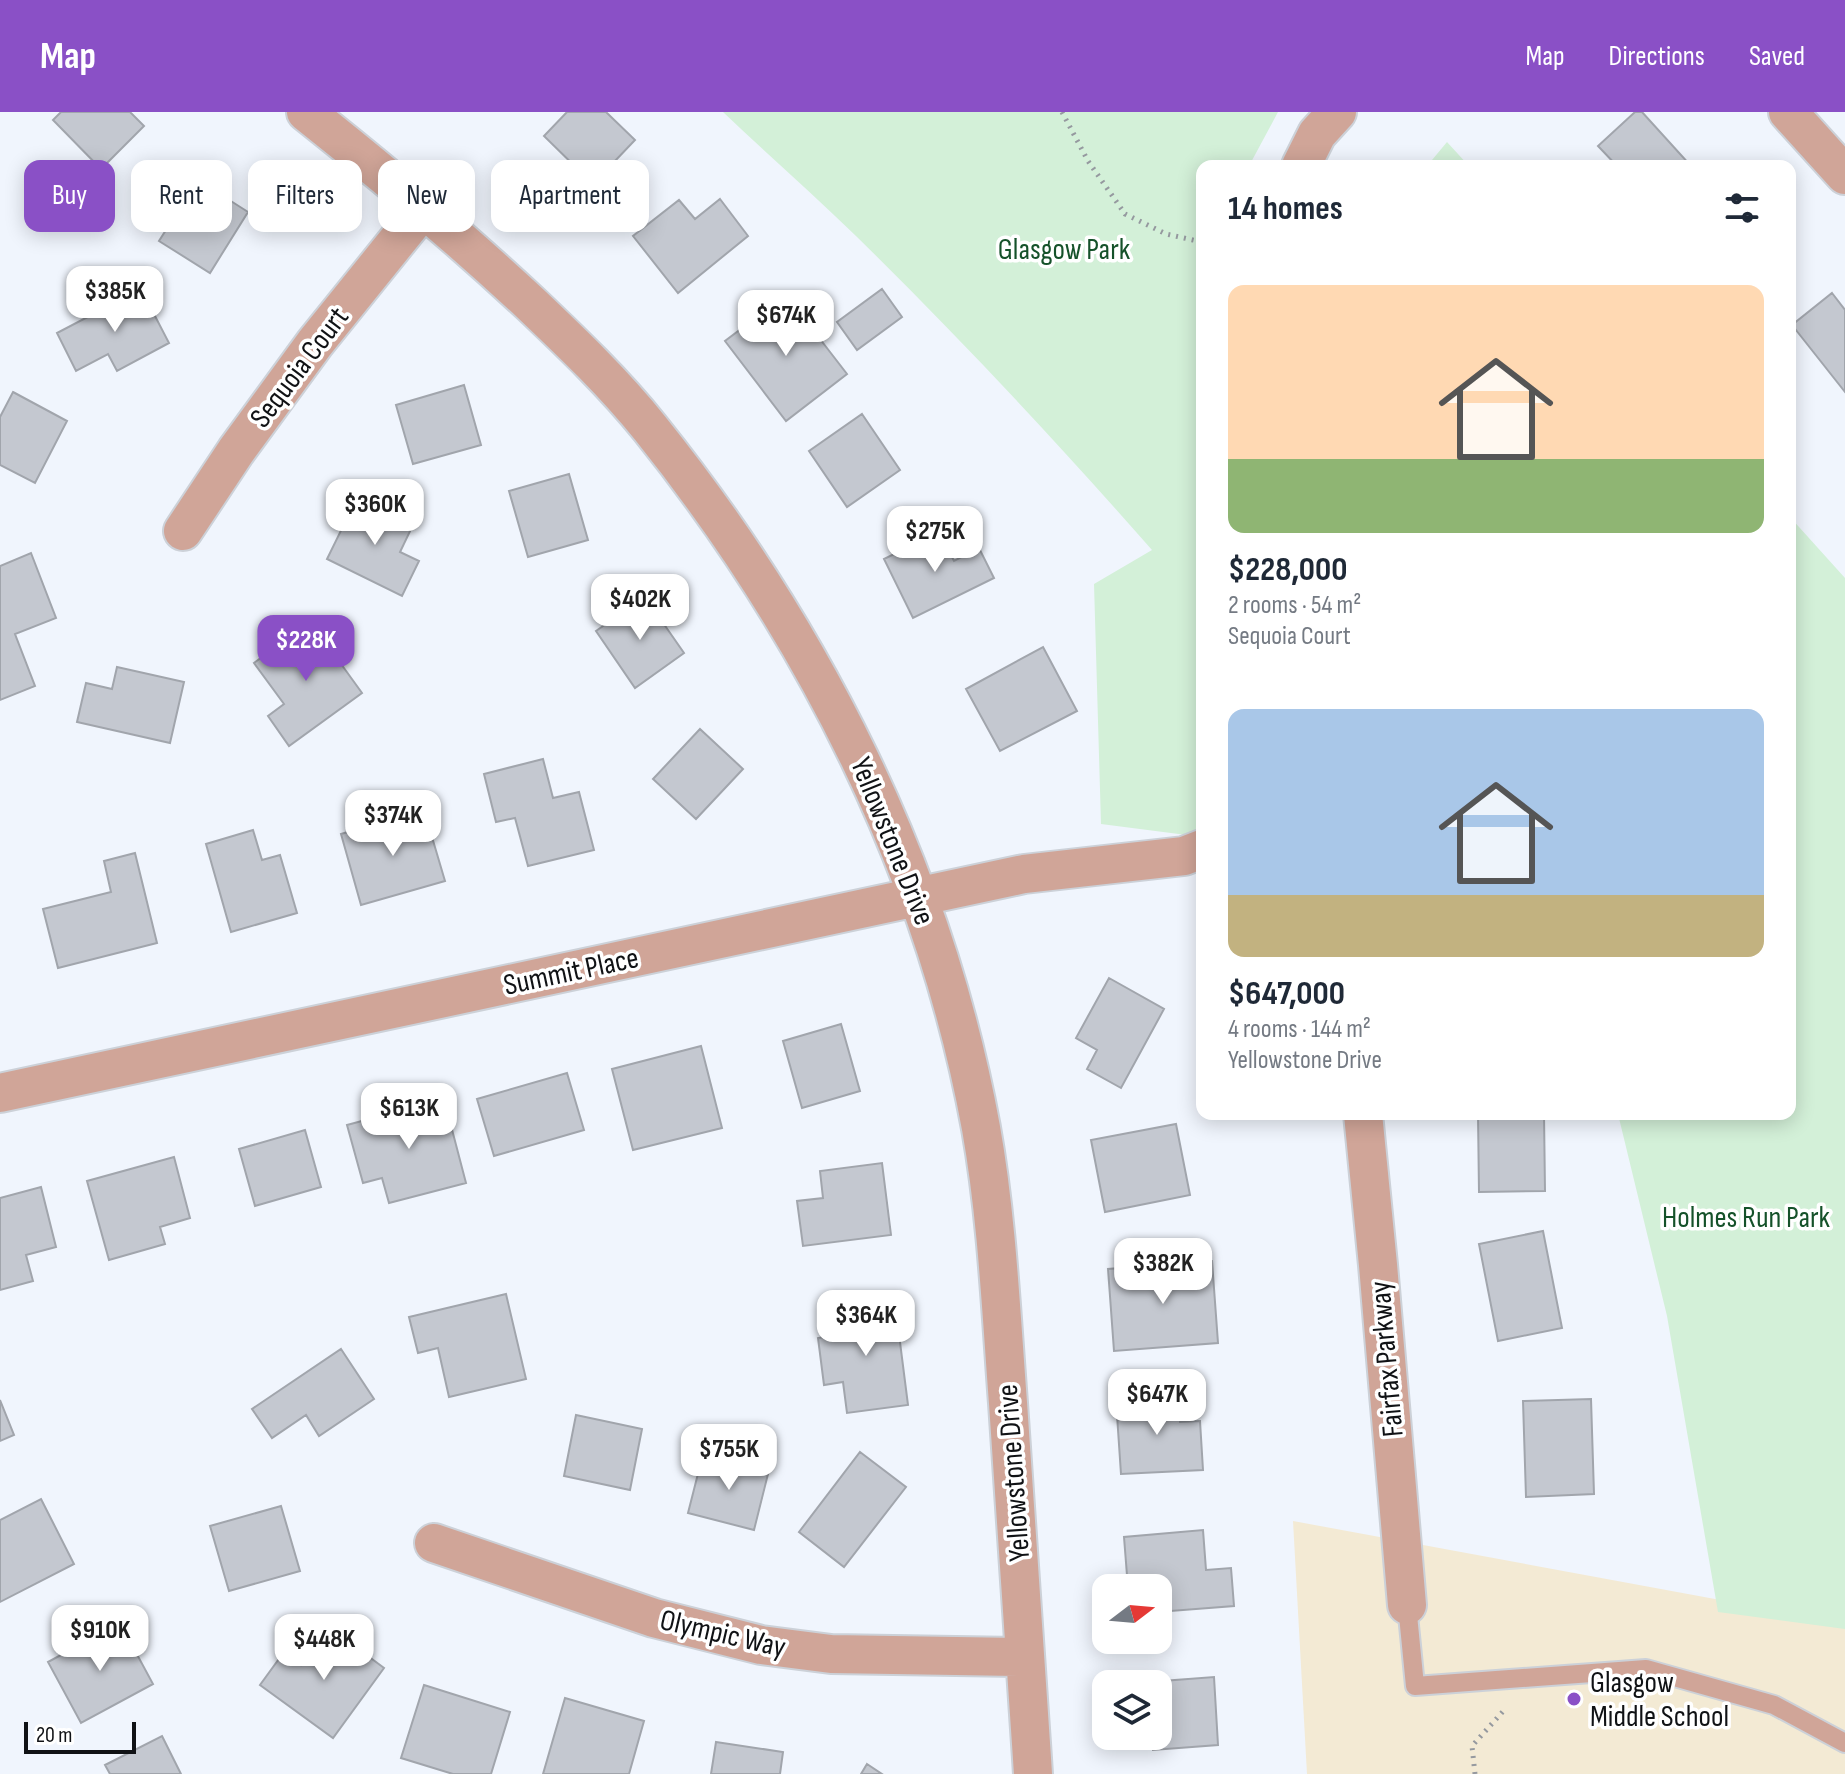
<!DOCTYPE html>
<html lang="en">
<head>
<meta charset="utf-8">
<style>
	:root { --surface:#fff; --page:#f2f2f3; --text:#1f2937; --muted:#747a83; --accent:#8a50c6 }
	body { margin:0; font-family:"Sofia Sans Condensed",sans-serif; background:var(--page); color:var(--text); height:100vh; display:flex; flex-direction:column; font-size:30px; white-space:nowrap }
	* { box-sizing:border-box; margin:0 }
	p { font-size:26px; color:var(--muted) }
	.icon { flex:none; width:44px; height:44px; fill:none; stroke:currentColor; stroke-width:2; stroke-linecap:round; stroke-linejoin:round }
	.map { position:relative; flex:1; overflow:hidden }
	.details { position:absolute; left:1196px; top:48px; width:600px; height:960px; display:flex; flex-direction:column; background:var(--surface); border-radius:16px; box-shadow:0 4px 20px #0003 }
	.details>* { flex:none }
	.banner { position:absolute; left:24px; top:48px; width:760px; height:72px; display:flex; gap:16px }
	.needle { width:52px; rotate:74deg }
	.controls { position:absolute; left:1092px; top:1462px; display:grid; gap:16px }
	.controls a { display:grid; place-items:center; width:80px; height:80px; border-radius:16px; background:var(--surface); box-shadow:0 4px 20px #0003; font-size:40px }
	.scale { position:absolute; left:24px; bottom:20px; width:112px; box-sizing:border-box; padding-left:8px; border:4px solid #101215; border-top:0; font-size:22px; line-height:28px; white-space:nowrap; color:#101215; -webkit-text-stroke:6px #fff; paint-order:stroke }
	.price { position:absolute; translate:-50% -68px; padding:0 18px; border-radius:16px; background:#fff; color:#222; font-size:26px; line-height:52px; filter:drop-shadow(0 2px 4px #0008) }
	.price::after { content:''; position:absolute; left:50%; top:48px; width:24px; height:18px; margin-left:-12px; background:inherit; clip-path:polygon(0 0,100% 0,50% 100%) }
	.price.active { background:var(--accent); color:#fff }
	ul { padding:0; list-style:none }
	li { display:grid; align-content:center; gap:16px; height:424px; padding:0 32px }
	li span { display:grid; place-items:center; height:248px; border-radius:16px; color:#555 }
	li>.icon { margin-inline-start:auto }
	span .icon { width:144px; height:144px; fill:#fffc; stroke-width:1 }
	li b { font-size:34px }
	h2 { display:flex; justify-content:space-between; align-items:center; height:96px; padding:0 32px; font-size:34px }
	.tag { padding:0 28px; border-radius:16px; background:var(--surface); box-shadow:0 4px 20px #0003; font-size:28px; line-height:72px }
	.tag.active { background:var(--accent); color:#fff }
	header { display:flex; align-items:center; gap:48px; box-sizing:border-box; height:112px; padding:0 40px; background:var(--accent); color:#fff }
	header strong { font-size:38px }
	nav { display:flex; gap:44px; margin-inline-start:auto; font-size:28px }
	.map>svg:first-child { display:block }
	.education { fill:#f3ead4 }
	.green { fill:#d3f0d8 }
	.building { fill:#c4c8d0; stroke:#a1a5ac; stroke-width:2 }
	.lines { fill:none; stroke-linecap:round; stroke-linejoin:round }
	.service-casing { stroke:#ccd1d8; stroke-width:22 }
	.minor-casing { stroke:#ccd1d8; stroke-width:42 }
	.path { stroke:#95999f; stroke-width:5; stroke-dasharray:2 6; stroke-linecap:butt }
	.service { stroke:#d0a598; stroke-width:18 }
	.minor { stroke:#d0a598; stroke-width:38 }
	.poi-dot { fill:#8a50c6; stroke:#fff; stroke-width:3 }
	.labels { text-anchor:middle; stroke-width:7; stroke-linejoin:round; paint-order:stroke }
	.park-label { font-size:30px; fill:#15522a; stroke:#fff }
	.street-label { font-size:30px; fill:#101215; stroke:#fff }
	.poi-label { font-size:30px; fill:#101215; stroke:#fff; text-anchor:start }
</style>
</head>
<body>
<header>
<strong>Map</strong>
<nav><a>Map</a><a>Directions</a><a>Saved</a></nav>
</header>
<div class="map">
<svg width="1845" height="1662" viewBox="0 0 1845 1662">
	<rect width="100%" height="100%" fill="#f0f5fd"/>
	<!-- education -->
	<path class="education" d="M1293,1409L1845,1511V1662H1307Z"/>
	<!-- green -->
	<path class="green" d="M723,0H1278L1249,54H1202V725L1101,712L1094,472L1152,438C1057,330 959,225 856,124C813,82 767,42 723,0Z
		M1447,30L1469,54H1427Z
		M1790,405L1845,466V1517L1718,1500L1667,1204L1618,1002H1790Z"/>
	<!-- building -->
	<path class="building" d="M61,0H130L144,14L101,57L53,8Z
		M567,0H606L635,28L593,72L544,24Z
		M1635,0H1642L1691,54H1617L1598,34Z
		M198,68L248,100L210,161L159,129Z
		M720,87L748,124L678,181L633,124L679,88L695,107Z
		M141,177L169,231L117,259L108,242L76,259L57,221Z
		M882,177L902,205L857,238L837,210Z
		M1832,181L1845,198V280L1792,213Z
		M786,183L847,262L786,309L725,229Z
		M464,273L481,333L413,352L396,293Z
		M13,280L67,309L35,371L0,353V305Z
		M862,302L900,358L847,395L809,339Z
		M569,362L588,428L528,445L509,379Z
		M357,386L413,413L400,440L419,449L402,484L327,447Z
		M939,420L954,449L979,436L994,466L913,506L884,447Z
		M31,441L56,506L15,522L35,574L0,588V454Z
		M645,485L684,541L635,576L596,519Z
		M310,509L362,581L289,634L268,604L284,592L254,551Z
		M1043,535L1077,599L1000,639L966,577Z
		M117,555L184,570L170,631L77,610L86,571L112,577Z
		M700,617L743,657L696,707L653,667Z
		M543,647L553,686L579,680L594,738L528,754L515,706L496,710L484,662Z
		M424,698L445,769L361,793L341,722Z
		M253,718L262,748L280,743L297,801L231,820L206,732Z
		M135,741L157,831L58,856L43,797L111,780L104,749Z
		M1109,866L1164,897L1121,976L1087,957L1097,938L1076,926Z
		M841,912L860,979L802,996L783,929Z
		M701,934L722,1016L633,1038L612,957Z
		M567,961L584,1018L494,1044L477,987Z
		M444,987L466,1071L389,1091L382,1066L363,1071L347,1013Z
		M1478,1002H1544L1545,1079L1479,1080Z
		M1176,1012L1190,1083L1105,1100L1091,1028Z
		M305,1018L321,1075L255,1094L239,1037Z
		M174,1045L190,1106L160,1115L165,1132L109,1148L87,1069Z
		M882,1051L891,1123L803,1134L797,1089L823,1086L820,1059Z
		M41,1075L56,1135L26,1143L33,1169L0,1178V1086Z
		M1543,1119L1562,1216L1498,1229L1479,1132Z
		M1212,1149L1218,1231L1114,1239L1108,1157Z
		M506,1182L526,1267L449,1285L438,1236L418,1241L409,1205Z
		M895,1191L908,1293L847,1301L843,1270L824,1273L818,1226L838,1223L835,1199Z
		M341,1237L374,1287L319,1324L306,1303L272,1326L252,1297Z
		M1179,1285L1180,1310L1200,1309L1203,1358L1121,1362L1116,1288Z
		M1591,1287L1594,1382L1526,1385L1523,1289Z
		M0,1288L14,1323L0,1329Z
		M576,1303L642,1317L630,1378L564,1364Z
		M860,1340L906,1375L844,1455L799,1420Z
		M703,1342L769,1358L754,1418L688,1401Z
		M41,1387L74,1452L0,1490V1408Z
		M281,1394L300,1459L229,1479L210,1414Z
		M1203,1418L1206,1458L1231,1456L1234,1494L1158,1500V1476H1128L1124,1425Z
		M120,1511L153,1572L81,1611L48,1550Z
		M329,1515L384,1556L333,1626L260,1573L284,1540L301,1553Z
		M1214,1565L1218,1633L1153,1638V1624H1158V1572H1149V1570Z
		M424,1573L510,1600L491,1662H453L401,1646Z
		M565,1586L644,1609L629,1662H543Z
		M162,1624L181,1662H110L105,1653Z
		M716,1630L783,1640L780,1662H711Z
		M867,1652L882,1662H861Z"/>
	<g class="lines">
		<defs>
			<path id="service" d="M1407,1493L1415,1574L1646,1557L1774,1593L1845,1631"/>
			<path id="minor" d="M306,0C383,61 459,125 531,192C572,231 614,271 650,316C813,519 934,758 981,1016C997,1106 1001,1199 1008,1291C1016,1414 1025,1538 1033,1662
				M1788,0L1845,63
				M1301,54L1317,22L1337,0
				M183,419L236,339L315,231L423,97
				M0,981L1024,762L1184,744L1202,737
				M1363,1002L1378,1153L1407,1493
				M434,1431L654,1506L761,1533L831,1542L1025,1545"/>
		</defs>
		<!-- service casing -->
		<use href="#service" class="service-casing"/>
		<!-- minor casing -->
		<use href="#minor" class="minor-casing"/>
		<!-- path -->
		<path class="path" d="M1062,0L1088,49L1125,102L1166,122L1202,130
			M1475,1662L1472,1634L1506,1596"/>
		<!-- service -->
		<use href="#service" class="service"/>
		<!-- minor -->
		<use href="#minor" class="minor"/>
	</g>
	<!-- markers -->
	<circle class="poi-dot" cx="1574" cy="1587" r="8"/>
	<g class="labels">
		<!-- park labels -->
		<g class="park-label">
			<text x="1064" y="147">Glasgow Park</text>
			<text x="1746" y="1115">Holmes Run Park</text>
		</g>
		<!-- street labels -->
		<g class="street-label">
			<text transform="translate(299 255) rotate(-53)" y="10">Sequoia Court</text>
			<text transform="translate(893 729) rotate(68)" y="10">Yellowstone Drive</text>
			<text transform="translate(571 859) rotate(-12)" y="10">Summit Place</text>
			<text transform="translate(1386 1247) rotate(-95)" y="10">Fairfax Parkway</text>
			<text transform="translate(1013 1361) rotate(-94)" y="10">Yellowstone Drive</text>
			<text transform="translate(723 1521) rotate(13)" y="10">Olympic Way</text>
		</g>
		<!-- poi labels -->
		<g class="poi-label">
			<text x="1590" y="1580">Glasgow<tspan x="1590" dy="34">Middle School</tspan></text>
		</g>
	</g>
</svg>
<div class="controls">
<a><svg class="needle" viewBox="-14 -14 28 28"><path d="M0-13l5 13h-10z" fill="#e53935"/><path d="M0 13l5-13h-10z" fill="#747a83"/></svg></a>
<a><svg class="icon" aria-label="layers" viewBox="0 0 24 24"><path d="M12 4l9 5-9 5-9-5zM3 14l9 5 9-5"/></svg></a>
</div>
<div class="scale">20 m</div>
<b class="price" style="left:115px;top:222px">$385K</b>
<b class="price" style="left:786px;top:246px">$674K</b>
<b class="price" style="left:375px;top:435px">$360K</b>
<b class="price" style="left:935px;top:462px">$275K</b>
<b class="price" style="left:640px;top:530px">$402K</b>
<b class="price active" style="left:306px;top:571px">$228K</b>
<b class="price" style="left:393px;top:746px">$374K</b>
<b class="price" style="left:409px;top:1039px">$613K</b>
<b class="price" style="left:1163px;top:1194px">$382K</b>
<b class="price" style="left:866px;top:1246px">$364K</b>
<b class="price" style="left:1157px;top:1325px">$647K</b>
<b class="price" style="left:729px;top:1380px">$755K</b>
<b class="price" style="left:100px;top:1561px">$910K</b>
<b class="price" style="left:324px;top:1570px">$448K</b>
<div class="banner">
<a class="tag active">Buy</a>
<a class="tag">Rent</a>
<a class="tag">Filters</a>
<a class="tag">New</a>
<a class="tag">Apartment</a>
</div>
<section class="details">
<h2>14 homes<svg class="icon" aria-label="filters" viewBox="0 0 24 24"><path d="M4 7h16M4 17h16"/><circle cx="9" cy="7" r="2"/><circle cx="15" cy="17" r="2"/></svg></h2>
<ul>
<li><span style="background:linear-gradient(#ffd9b3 70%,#8fb573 0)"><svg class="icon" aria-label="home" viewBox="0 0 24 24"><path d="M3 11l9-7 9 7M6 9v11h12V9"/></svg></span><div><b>$228,000</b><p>2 rooms · 54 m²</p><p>Sequoia Court</p></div></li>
<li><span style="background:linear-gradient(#a9c7e8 75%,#c2b280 0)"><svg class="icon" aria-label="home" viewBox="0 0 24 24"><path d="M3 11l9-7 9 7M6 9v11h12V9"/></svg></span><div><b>$647,000</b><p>4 rooms · 144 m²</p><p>Yellowstone Drive</p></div></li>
</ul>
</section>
</div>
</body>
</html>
